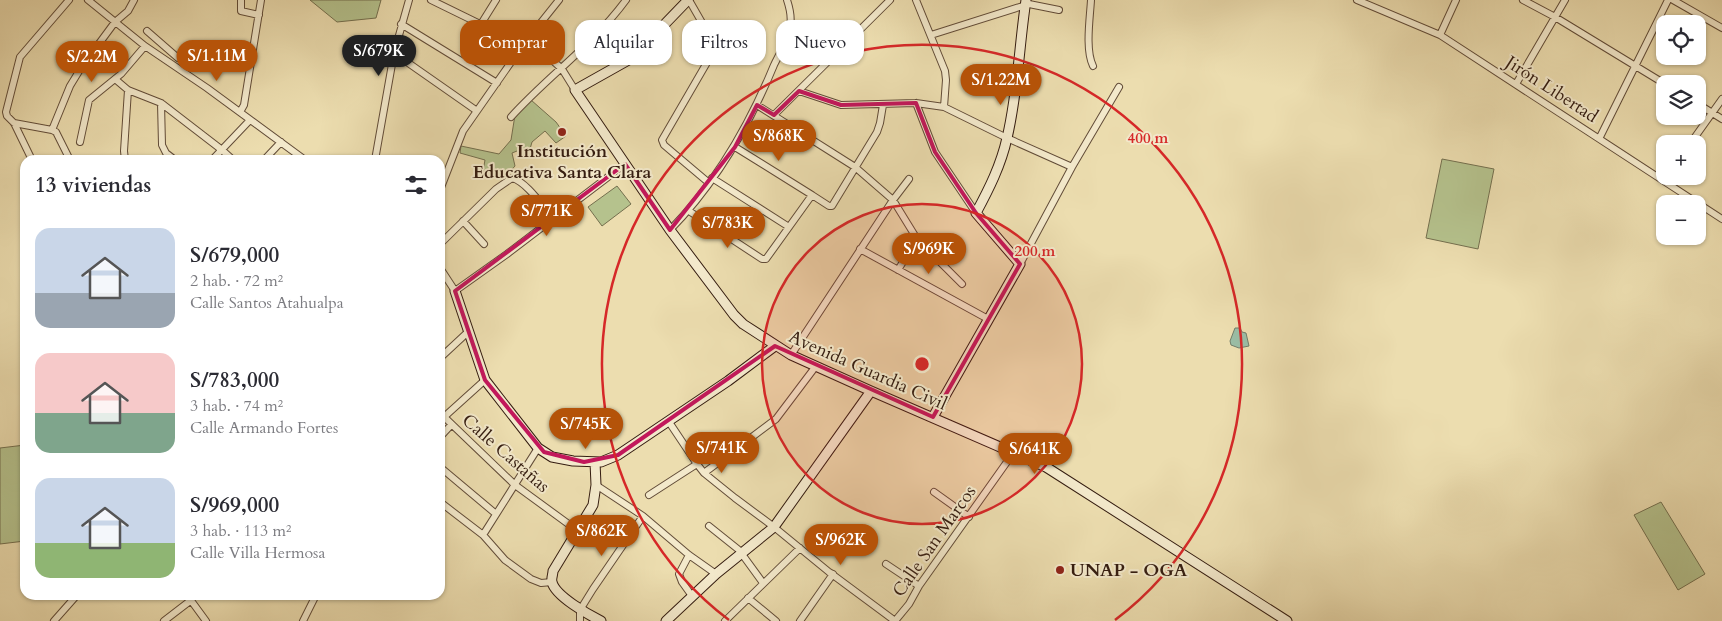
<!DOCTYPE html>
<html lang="es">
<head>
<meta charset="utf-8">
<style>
	:root { --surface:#fff; --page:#f2f2f3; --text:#2b2b33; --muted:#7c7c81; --accent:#b45309 }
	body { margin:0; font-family:Cardo,serif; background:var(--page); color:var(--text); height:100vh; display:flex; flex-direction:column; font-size:19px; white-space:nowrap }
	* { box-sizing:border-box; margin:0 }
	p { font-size:16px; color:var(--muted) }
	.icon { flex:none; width:28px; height:28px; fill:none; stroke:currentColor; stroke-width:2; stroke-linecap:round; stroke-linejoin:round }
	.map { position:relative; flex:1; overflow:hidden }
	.details { position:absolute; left:20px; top:155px; width:425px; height:445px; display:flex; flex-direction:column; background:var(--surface); border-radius:15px; box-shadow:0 1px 4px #0004 }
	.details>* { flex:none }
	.top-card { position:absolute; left:460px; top:20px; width:475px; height:45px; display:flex; gap:10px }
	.buttons { position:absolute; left:1656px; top:15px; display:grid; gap:10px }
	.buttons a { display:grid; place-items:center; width:50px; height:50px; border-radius:10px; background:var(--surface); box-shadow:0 1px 4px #0004; font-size:25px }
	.price { position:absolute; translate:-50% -42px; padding:0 11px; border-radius:18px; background:var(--accent); color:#fff; font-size:16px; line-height:32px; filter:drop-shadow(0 1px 2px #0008) }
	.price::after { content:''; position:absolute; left:50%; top:30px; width:15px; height:11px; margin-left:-8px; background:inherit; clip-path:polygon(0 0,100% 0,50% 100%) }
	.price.active { background:#222; color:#fff }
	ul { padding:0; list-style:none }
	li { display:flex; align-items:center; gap:15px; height:125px; padding:0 15px }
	li span { display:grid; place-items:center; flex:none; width:140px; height:100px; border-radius:15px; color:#555 }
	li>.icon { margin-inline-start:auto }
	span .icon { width:60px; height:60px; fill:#fffc; stroke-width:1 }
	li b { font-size:21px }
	h2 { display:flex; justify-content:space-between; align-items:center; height:60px; padding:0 15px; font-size:21px }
	.tag { padding:0 18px; border-radius:15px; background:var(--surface); box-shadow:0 1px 4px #0004; font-size:18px; line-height:45px }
	.tag.active { background:var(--accent); color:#fff }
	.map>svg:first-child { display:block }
	.green { fill:#b5c28d; stroke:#746f4e }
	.water { fill:#9abda5; stroke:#717d69 }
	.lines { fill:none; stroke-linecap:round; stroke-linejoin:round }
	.street-casing { stroke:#624c38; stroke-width:8 }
	.secondary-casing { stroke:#341c10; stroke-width:11 }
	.street { stroke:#f3e9cb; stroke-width:6 }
	.secondary { stroke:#f3e9cb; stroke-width:9 }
	.marked { fill:none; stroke:#c2185b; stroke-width:4; stroke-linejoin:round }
	.ring { fill:none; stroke:#d62828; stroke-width:2.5 }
	.poi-dot { fill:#8f2418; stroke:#f3e9cb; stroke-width:2 }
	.labels { text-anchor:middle; stroke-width:4; stroke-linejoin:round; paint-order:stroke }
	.street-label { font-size:18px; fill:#341c10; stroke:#f3e9cb }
	.poi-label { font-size:18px; font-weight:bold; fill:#341c10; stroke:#f3e9cb }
	.centre { fill:#d62828; stroke:#f3e9cb; stroke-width:2.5 }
	.ring-label { font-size:15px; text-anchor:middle; font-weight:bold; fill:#d62828; stroke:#f3e9cb; stroke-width:4; stroke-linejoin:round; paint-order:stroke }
</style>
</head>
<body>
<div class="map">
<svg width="1722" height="621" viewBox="0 0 1722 621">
	<rect width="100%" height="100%" fill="#ecddaf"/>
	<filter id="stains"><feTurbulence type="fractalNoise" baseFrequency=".004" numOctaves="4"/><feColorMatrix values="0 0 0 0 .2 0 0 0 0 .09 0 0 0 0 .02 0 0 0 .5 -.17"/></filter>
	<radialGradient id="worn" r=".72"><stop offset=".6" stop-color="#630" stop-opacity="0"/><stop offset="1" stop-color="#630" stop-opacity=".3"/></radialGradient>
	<!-- green -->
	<path class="green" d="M310,0H381L376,18L337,22Z
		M531,100L556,122L566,136L556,143L545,131L532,142L530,149L526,152L522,149L512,153L515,166L506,176L483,171L485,160L460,153L461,146L499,154L511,140L515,115Z
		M1442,159L1494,169L1478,249L1426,238Z
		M617,186L631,204L602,226L588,207Z
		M25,445V541L0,544V448Z
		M1661,502L1705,574L1678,590L1634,515Z"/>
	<!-- water -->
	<path class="water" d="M1235,328H1240L1242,332L1246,333L1249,346L1239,348L1231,345L1230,341Z"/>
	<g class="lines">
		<defs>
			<path id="street" d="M88,0L145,46L207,88L305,160
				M241,0V11L259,15
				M431,0L523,45
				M689,0L716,47L662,140L664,145L709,183
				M916,0L945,71L946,80L944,107
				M1091,0C1090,18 1085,50 1093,66
				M1357,0L1440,35L1722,219
				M1523,0L1555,17L1665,84
				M1673,0L1722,28
				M401,24L497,83
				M481,24L496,0
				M147,31L178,58
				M931,35L1029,4L1059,10
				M1440,35L1456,0
				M529,39L562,69L575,90
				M394,53L477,111
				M115,79L128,90L161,103L222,150L233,160
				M1516,84L1565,0
				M799,91L841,105L916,103L944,107L1007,138L1072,167
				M161,103L162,145L166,153L175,160
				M916,103L935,152L976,213
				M1698,104L1722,119
				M757,105L855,167L893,200L917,239L962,284
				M240,112L244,105L261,0
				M774,115L890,0
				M511,117C548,76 593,45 626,0
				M14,123L52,130L56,132L70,160
				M52,130L70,86L81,68L115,22L128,11L134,0
				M1600,137L1668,0
				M80,142L89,100L121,74L145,46
				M1690,144L1722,99
				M735,147L812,195
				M32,160L14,123L7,116L6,112L20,57L69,0
				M125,160L124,151L128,90
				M212,160L250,120
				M264,160L281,142
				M375,160L394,53L409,0
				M712,178L789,227
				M440,190L463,131L523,45L559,0
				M689,211L762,259H766L812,195L829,206H832L877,132L880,123L883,105
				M463,221L484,244
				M670,230C716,183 749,126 774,65C780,53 788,39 790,26C792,17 790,9 787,0
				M440,244L496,189L512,178C527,182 543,207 553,218
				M860,249L988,319
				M1020,264L1072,167L1119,87
				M440,268L455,291L507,254L625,164
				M898,270L917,239
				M791,355L893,200L909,179
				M440,358L469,331
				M440,413L515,485L578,531
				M444,417L485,380
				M669,422L697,464L704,473L735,498L774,527L829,572L895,621
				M440,437L451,425
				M440,467L496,514
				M704,473L776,419L816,366
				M596,485L643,516L689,555L716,574
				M934,492L969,517
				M649,495L697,464
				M440,502L483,535L505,560L531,579L541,583L552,582
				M709,526L739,550L763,583
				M483,535L538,448
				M689,555L679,574L682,582L692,596
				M886,564L919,586
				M187,595L206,621
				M748,598L776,621
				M54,621L77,595
				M164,621L190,601
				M303,621L316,595
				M580,621V610L593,589L643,516
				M725,621L800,548
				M800,621L833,574
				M895,621L909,604L919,586L1014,452"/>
			<path id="secondary" d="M688,0L632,58L575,90L670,230L734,315L743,324L791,355L871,391L1046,467L1287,621
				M455,291L485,380L538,448L552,457L573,461L601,462L618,455L728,381L775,346
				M933,417L1020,264L976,213C989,189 1001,165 1007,138C1018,92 1019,46 1026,0
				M595,462L596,485L593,505L553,571C553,574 551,579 552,582C555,596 589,615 601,621
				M666,621L716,574L774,527L871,391"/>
		</defs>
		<!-- street casing -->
		<use href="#street" class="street-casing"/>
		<!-- secondary casing -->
		<use href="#secondary" class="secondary-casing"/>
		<!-- street -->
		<use href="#street" class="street"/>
		<!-- secondary -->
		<use href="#secondary" class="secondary"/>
	</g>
	<!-- marked area -->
	<path class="marked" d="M799,91L841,105L916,103L935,152L976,213L1020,264L933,417L775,346L618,455L584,462L544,452L485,380L455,291L625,164L670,230L735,147L757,105L774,115Z"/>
	<!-- distance rings -->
	<circle cx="922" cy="364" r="160" fill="#d62828" fill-opacity=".12"/>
	<g class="ring">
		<circle cx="922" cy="364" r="160"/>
		<path d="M729 620A320 320 0 1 1 1115 620"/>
	</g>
	<!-- markers -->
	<g class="poi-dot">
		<circle cx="562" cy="132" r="5"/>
		<circle cx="1060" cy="570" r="5"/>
	</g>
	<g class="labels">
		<!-- street labels -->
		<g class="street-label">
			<text transform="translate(1552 89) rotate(33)" y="6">Jirón Libertad</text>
			<text transform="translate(868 370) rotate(24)" y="6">Avenida Guardia Civil</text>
			<text transform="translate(506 453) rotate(41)" y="6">Calle Castañas</text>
			<text transform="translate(934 541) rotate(-55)" y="6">Calle San Marcos</text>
		</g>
		<!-- poi labels -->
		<g class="poi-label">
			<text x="562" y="157">Institución<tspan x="562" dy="21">Educativa Santa Clara</tspan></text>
			<text x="1070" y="576" text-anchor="start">UNAP - OGA</text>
		</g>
	</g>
	<circle cx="922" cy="364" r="8" class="centre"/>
	<g class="ring-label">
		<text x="1148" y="143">400 m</text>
		<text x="1035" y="256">200 m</text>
	</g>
	<rect width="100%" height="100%" filter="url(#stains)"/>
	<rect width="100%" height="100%" fill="url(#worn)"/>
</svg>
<div class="buttons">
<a><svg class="icon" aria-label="locate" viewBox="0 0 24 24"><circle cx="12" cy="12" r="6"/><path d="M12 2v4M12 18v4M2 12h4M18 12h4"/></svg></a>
<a><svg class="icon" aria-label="layers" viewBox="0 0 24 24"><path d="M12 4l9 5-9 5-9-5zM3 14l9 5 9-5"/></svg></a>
<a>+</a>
<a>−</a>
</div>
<b class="price active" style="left:379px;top:77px">S/679K</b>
<b class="price" style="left:217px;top:82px">S/1.11M</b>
<b class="price" style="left:92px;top:83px">S/2.2M</b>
<b class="price" style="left:1001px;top:106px">S/1.22M</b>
<b class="price" style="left:779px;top:162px">S/868K</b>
<b class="price" style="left:547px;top:237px">S/771K</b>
<b class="price" style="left:728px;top:249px">S/783K</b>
<b class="price" style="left:929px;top:275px">S/969K</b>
<b class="price" style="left:586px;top:450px">S/745K</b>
<b class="price" style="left:722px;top:474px">S/741K</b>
<b class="price" style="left:1035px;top:475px">S/641K</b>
<b class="price" style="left:602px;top:557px">S/862K</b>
<b class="price" style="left:841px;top:566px">S/962K</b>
<div class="top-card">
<a class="tag active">Comprar</a>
<a class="tag">Alquilar</a>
<a class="tag">Filtros</a>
<a class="tag">Nuevo</a>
</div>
<section class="details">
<h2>13 viviendas<svg class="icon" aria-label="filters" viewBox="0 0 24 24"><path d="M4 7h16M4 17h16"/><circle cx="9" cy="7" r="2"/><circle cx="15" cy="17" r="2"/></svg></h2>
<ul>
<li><span style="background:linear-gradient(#c9d6e8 65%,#9aa5b1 0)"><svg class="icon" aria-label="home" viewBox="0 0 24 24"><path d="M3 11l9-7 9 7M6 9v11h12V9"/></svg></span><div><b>S/679,000</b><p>2 hab. · 72 m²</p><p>Calle Santos Atahualpa</p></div></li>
<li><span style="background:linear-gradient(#f6c9c9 60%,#7fa58c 0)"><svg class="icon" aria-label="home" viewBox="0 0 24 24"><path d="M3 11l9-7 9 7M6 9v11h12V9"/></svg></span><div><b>S/783,000</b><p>3 hab. · 74 m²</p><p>Calle Armando Fortes</p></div></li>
<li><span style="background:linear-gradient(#c9d6e8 65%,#8fb573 0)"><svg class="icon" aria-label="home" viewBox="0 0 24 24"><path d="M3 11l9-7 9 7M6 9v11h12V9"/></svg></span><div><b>S/969,000</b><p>3 hab. · 113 m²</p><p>Calle Villa Hermosa</p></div></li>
</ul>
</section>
</div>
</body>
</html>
